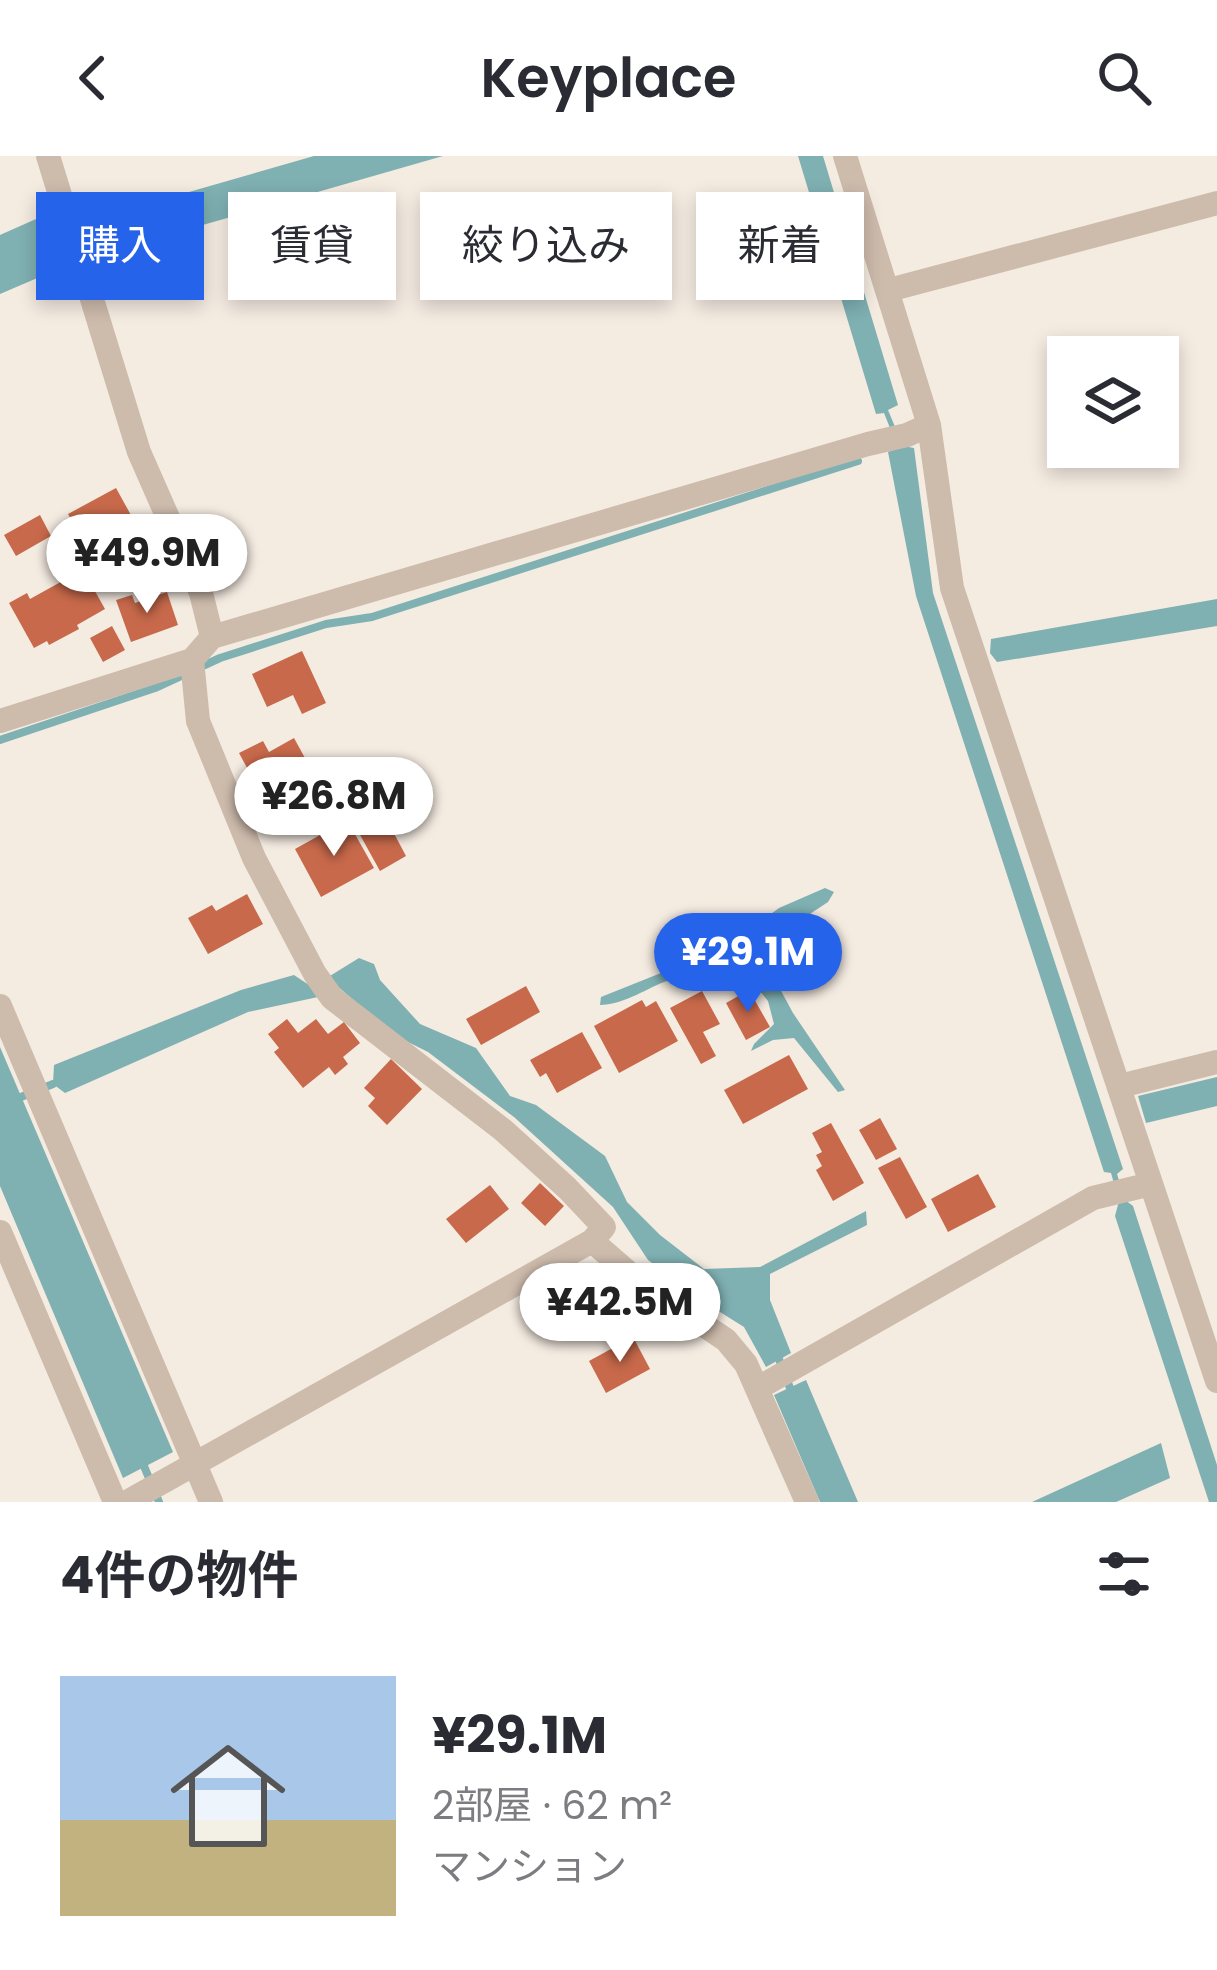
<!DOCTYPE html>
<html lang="ja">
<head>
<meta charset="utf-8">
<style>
	:root { --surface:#fff; --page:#f7f7f7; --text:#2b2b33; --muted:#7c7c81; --line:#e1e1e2; --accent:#2563eb }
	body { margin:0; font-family:Poppins,"Noto Sans JP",sans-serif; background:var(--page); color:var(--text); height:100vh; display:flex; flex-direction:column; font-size:45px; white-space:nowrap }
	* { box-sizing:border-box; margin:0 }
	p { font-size:39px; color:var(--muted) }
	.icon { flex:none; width:66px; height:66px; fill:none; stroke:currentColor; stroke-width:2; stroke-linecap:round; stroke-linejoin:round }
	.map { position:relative; height:1346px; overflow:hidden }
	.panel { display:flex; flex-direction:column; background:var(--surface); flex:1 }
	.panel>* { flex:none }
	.banner { position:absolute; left:36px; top:36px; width:1146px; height:108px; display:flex; gap:24px }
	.controls { position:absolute; left:1047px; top:180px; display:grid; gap:24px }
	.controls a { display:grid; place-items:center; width:132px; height:132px; border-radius:0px; background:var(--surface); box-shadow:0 6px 18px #0003; font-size:60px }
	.price { position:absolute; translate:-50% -102px; padding:0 27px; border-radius:42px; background:#fff; color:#222; font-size:39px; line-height:78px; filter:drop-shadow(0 3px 6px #0008) }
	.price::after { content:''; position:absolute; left:50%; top:72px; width:36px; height:27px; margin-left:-18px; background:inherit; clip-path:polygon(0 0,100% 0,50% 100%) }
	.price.current { background:var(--accent); color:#fff }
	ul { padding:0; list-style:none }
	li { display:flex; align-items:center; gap:36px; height:300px; padding:0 60px }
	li+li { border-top:3px solid var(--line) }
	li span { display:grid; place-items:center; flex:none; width:336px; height:240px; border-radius:0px; color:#555 }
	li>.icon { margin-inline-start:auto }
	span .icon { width:144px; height:144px; fill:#fffc; stroke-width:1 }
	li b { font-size:51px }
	h2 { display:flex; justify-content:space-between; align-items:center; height:144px; padding:0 60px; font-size:51px }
	.tag { padding:0 42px; border-radius:0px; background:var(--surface); box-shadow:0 6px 18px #0003; font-size:42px; line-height:108px }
	.tag.current { background:var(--accent); color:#fff }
	header { display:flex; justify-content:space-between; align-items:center; height:156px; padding:0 60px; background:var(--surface); font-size:54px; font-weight:600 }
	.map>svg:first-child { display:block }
	.water { fill:#7fb0b2 }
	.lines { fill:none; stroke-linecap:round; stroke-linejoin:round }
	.stream { stroke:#7fb0b2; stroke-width:8 }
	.building { fill:#c8694b }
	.minor { stroke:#cdbbac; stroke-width:24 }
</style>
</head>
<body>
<header><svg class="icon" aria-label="back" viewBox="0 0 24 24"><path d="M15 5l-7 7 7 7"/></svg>Keyplace<svg class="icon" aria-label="search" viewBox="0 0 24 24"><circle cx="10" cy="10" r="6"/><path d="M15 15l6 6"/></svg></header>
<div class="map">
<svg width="1217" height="1346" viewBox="0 0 1217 1346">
	<rect width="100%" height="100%" fill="#f4ebe1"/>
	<!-- water -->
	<path class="water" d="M314,0H443L98,99L88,65Z
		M798,0H823L898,249L888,254L903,290L914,292L933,437L1123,1013L1117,1018L1125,1044L1133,1050L1217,1309V1346H1209L1115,1060L1119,1045L1111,1017L1104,1016L916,440L888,296L898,292L884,257L876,258Z
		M45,59L63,111L0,138V79Z
		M1217,443V470L997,506L990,497L991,483Z
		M825,732L834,736L828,746L766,787V807L793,857L845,934L838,936L794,882L773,884L751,895L754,888L774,868L768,845L740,810C715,809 688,817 664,826C644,834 622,849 600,849L601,841L726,791L779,752Z
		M359,802L374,808L380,824L420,868L476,892L510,940L536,949L605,1000L627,1046L660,1079L704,1113L760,1111L866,1055L867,1069L770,1118V1144L791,1197L766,1211L744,1171L704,1146L648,1104L613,1051L514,961L428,896L394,879L336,829L318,841L248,856L65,937L53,928L54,909L241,834L294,819L312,831Z
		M0,891L173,1296L123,1322L0,1030Z
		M1217,921V950L1146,967L1138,940Z
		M806,1224L858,1346H820L774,1239Z
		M1161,1287L1170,1322L1116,1346H1032Z"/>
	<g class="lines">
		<!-- stream -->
		<path class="stream" d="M55,91L94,82
			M0,584L155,532L220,502L326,468L372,461L858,305
			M21,941L53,928
			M779,1203L790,1232
			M141,1303L159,1346"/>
	</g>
	<!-- building -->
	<path class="building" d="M116,332L132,361L84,387L68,358Z
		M40,359L51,380L16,400L4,379Z
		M124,376L145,414L109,433L88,395Z
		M87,421L105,453L77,469L79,473L49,489L47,485L34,492L9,447L27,437L30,443L66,423L70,430Z
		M167,436L178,469L131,486L116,444L132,439L135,447Z
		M112,470L125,494L103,506L90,482Z
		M302,495L326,547L302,558L293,539L267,551L252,518Z
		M294,582L311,613L286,627L283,621L259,634L239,597L263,585L269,596Z
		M381,653L406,700L380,715L354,668Z
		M347,664L374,712L321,741L295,693Z
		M247,738L263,768L208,798L188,762L212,749L216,755Z
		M526,830L540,856L481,889L466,863Z
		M749,834L770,871L746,884L726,847Z
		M702,835L720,868L703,876L716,900L701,908L670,852Z
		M642,844L646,851L656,845L678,885L619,917L594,870Z
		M287,863L298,877L316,863L328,878L344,866L360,887L343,901L348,908L335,919L329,911L303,932L274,896L279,892L268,878Z
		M582,876L602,912L557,937L546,917L540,921L530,904Z
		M789,899L808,933L743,968L724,934Z
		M391,903L422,933L387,969L368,950L375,942L364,932Z
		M880,962L897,993L876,1004L859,974Z
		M831,967L864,1027L833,1045L816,1014L822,1010L816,999L822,996L812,977Z
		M900,1001L927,1051L906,1063L878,1012Z
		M978,1018L996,1051L948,1076L931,1043Z
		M540,1027L564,1050L545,1070L521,1047Z
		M490,1029L509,1053L466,1087L446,1063Z
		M633,1181L650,1213L606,1237L589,1205Z"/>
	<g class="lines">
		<!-- minor -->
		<path class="minor" d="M48,0L139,296L201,437L212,481
			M845,0L929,269L952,432L1217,1225
			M889,134L1217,47
			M0,565L192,504L212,481L868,288L907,279L929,269
			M0,850L211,1346
			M1120,930L1217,906
			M0,1076L115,1346
			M592,1085L637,1124L726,1184L746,1208L807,1346
			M758,1232L1093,1042L1151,1028
			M127,1346L592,1085L604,1071L567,1032L503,974L332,842L315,818L254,702L198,565L192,504"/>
	</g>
</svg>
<div class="controls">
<a><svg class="icon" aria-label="layers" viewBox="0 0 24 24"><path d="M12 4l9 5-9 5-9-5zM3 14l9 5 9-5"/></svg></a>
</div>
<b class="price" style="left:147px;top:460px">¥49.9M</b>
<b class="price" style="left:334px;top:703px">¥26.8M</b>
<b class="price current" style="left:748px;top:859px">¥29.1M</b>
<b class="price" style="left:620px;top:1209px">¥42.5M</b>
<div class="banner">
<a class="tag current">購入</a>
<a class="tag">賃貸</a>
<a class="tag">絞り込み</a>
<a class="tag">新着</a>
</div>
</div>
<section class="panel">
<h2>4件の物件<svg class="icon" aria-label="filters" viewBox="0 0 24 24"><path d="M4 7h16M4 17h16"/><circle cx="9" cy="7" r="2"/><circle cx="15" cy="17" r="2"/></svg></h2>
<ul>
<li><span style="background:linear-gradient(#a9c7e8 60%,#c2b280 0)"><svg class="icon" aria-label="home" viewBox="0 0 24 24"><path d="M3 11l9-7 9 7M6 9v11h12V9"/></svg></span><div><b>¥29.1M</b><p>2部屋 · 62 m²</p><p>マンション</p></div></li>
</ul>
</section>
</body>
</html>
